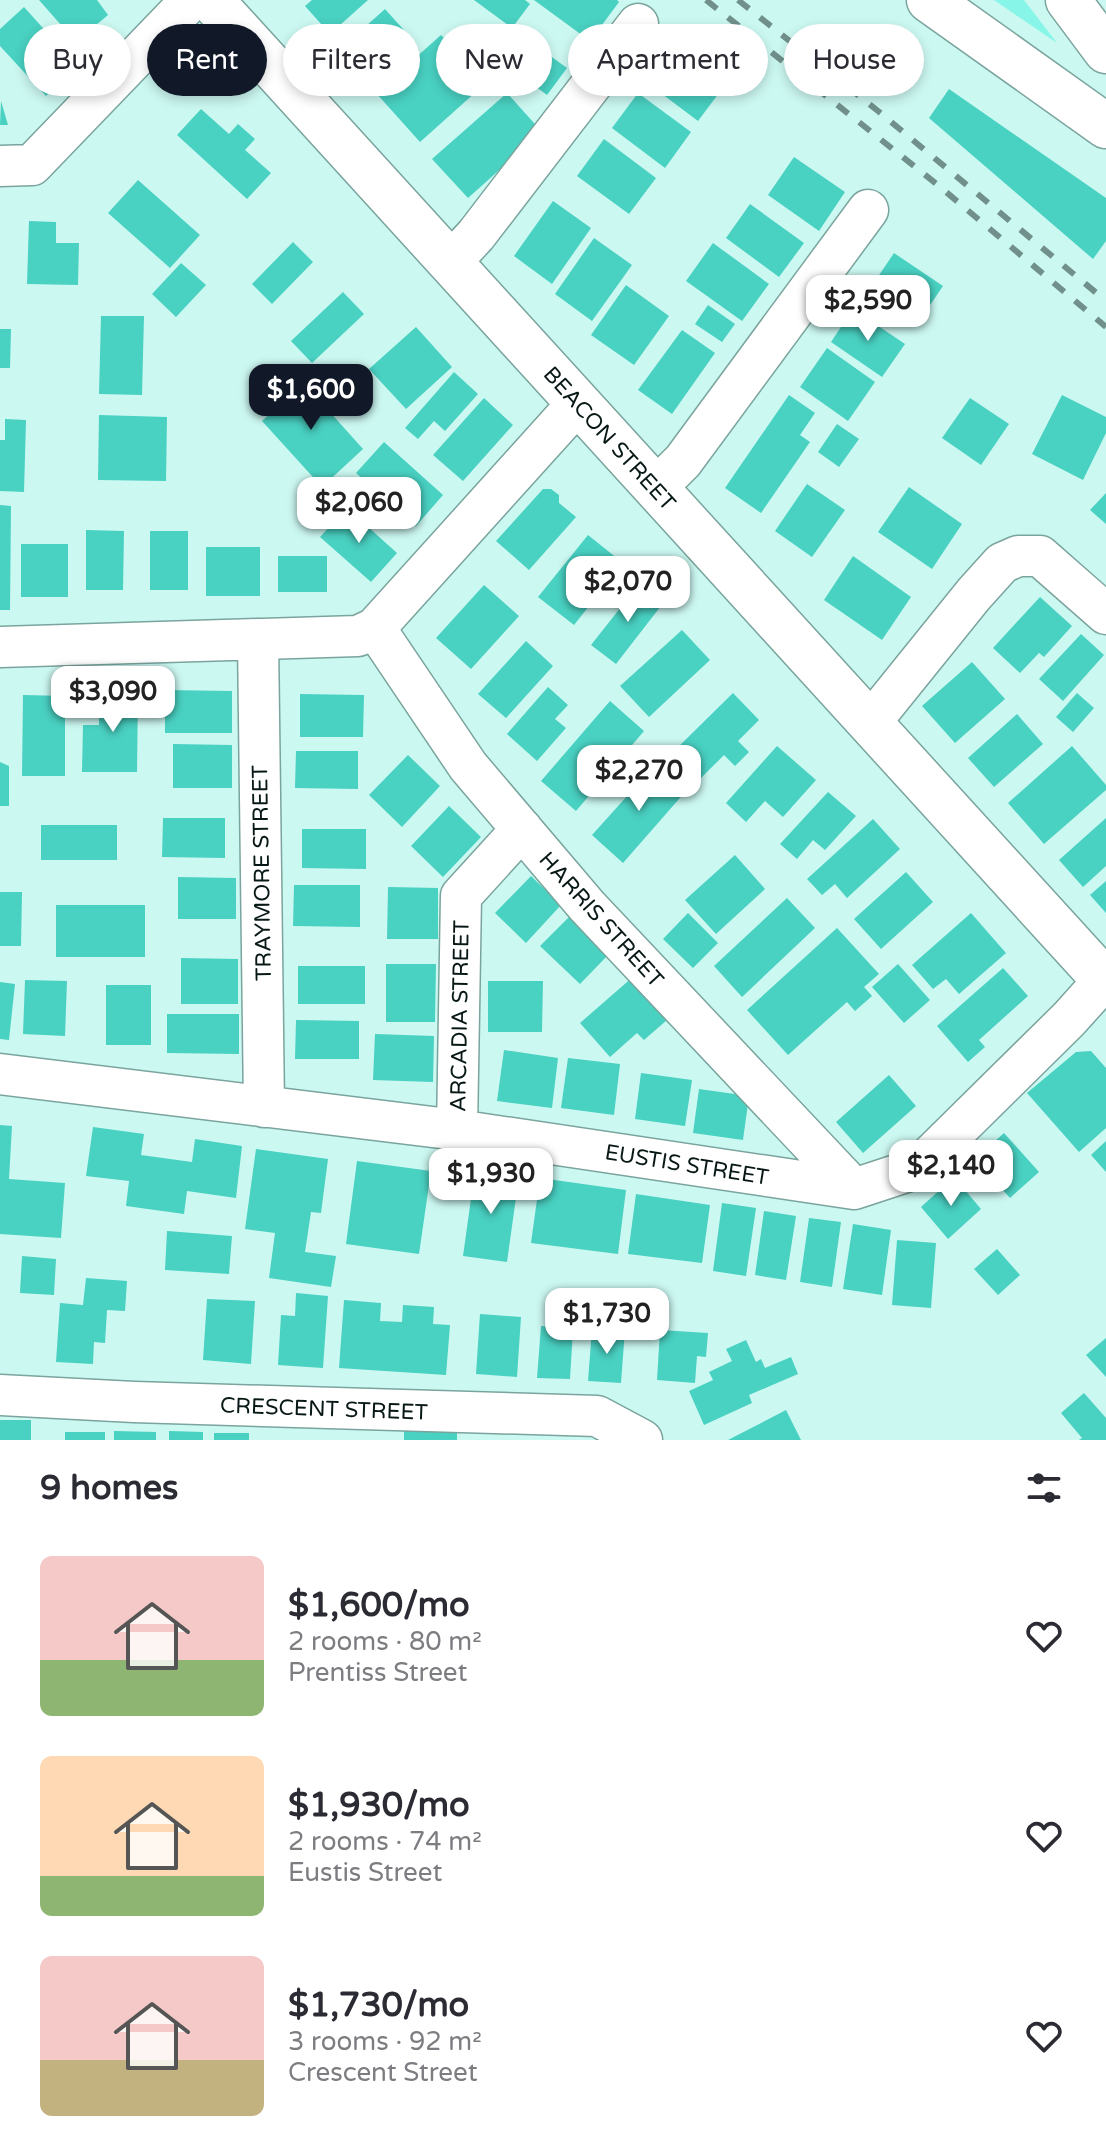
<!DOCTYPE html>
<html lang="en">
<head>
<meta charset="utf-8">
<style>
	:root { --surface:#fff; --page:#f7f7f7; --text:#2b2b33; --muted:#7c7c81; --accent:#111827 }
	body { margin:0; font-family:"Varela Round",sans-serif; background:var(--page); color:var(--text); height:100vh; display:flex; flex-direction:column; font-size:30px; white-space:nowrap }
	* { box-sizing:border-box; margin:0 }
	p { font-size:26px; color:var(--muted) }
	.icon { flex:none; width:44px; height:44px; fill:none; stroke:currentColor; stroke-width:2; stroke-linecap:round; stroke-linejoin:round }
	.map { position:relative; height:1440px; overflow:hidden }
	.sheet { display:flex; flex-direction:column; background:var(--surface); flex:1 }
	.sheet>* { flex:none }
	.top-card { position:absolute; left:24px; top:24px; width:1058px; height:72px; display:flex; gap:16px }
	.price { position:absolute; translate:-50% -68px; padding:0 18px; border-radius:16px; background:#fff; color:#222; font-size:26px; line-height:52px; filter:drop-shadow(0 2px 4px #0008) }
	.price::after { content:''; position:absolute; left:50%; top:48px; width:24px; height:18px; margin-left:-12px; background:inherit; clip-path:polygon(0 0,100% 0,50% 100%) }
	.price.active { background:var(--accent); color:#fff }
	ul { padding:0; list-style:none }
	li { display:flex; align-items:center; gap:24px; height:200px; padding:0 40px }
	li span { display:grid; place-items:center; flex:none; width:224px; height:160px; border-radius:12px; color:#555 }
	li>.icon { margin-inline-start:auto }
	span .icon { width:96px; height:96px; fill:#fffc; stroke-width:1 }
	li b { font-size:34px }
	h2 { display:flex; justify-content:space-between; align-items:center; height:96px; padding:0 40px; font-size:34px }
	.chip { padding:0 28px; border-radius:36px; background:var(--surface); box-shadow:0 4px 12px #0003; font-size:28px; line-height:72px }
	.chip.active { background:var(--accent); color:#fff }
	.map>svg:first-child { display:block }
	.green { fill:#87f5e7 }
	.building { fill:#49d1c2 }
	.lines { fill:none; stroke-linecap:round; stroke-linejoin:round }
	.minor-casing { stroke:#7aa49d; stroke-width:43 }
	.major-casing { stroke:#7aa49d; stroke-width:47 }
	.minor { stroke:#fff; stroke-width:40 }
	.major { stroke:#fff; stroke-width:44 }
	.rail { stroke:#71908c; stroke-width:6; stroke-dasharray:14 14; stroke-linecap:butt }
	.labels { text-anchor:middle; stroke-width:7; stroke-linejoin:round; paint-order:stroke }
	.street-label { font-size:22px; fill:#081816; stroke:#fff }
</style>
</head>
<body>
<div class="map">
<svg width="1106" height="1440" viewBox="0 0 1106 1440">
	<rect width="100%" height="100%" fill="#ccf8f2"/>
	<!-- green -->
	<path class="green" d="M994,0H1024L1057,43Z"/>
	<!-- building -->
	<path class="building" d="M39,0H97L108,15L76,42Z
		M312,0H368L330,34L305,6Z
		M474,0H525L530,4L512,28Z
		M534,0H617L619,2L590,41Z
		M24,7L77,66L46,96L0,46V29Z
		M385,9L412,39L364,82L337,52Z
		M441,35L457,52L440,68L449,78L467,62L486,83L420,142L376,93Z
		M523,36L567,68L547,95L504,63Z
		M673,47L725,85L698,121L646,82Z
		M949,89L1106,198V241L1093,259L929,118Z
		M507,93L542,132L468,198L432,159Z
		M638,93L691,132L665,168L612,128Z
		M1,101L8,125H0Z
		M201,109L229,134L238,124L255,139L245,150L271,173L247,199L177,135Z
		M604,139L656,178L629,214L577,176Z
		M794,157L845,192L819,231L768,195Z
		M138,180L200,235L170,268L108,213Z
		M553,201L591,228L552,284L514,256Z
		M750,204L804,243L779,277L726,238Z
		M29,221L56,222V243H79L78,285L27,284Z
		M594,238L632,265L592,321L555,294Z
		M293,242L313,262L272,304L252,284Z
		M713,243L769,284L742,321L686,281Z
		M894,253L943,286L915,327L867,293Z
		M181,263L206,285L176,317L152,294Z
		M626,285L669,316L634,365L591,335Z
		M343,292L364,314L312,363L291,341Z
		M708,305L735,324L722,342L695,324Z
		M853,309L905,344L882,377L831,342Z
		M101,316H144L142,395L99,394Z
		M416,327L452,367L406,409L369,369Z
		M0,329H11L10,368H0Z
		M682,330L715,353L672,414L638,390Z
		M827,348L875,382L848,421L800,387Z
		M294,372L363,449L322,487L262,421L286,399L277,388Z
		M454,372L478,394L445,431L434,421L418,439L405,428Z
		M789,395L815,413L800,435L810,442L761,513L725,488Z
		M1062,395L1106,417V433L1083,480L1032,454Z
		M484,398L513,425L463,481L433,455Z
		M970,398L1009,424L981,465L942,438Z
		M99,415L167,417L166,481L98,480Z
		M5,419L26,420L24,492L0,491V440H5Z
		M837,424L859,439L839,467L818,452Z
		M384,442L443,495L416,526L356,473Z
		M807,484L845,510L812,557L775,531Z
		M909,487L962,524L932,569L878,532Z
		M543,489H551L559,495V503L576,517L529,570L496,541Z
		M1106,493V524L1090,510Z
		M0,505L11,506L10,610H0Z
		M347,508L397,553L371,582L320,537Z
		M86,530L124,531L123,590H86Z
		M150,531H188V590H150Z
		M588,535L623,563L574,625L538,597Z
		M21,544H68V597H21Z
		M206,547H260V596H206Z
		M278,556H327V592H278Z
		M853,556L911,597L882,640L824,600Z
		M640,583L664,602L616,664L591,645Z
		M484,585L519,616L471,669L436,638Z
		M1040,597L1072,626L1044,657L1039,653L1020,673L993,648Z
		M682,630L710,660L649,717L620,686Z
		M1081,634L1104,655L1063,701L1039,679Z
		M526,641L553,666L506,718L478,694Z
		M972,662L1005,699L955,743L922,706Z
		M548,687L568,705L555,719L566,728L537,761L507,734Z
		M99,689H138L137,772H82L83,725H99Z
		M165,690L232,691V733H165Z
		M733,693L759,720L738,741L749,752L735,766L724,755L698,781L671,754Z
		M1077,693L1094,708L1073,732L1056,717Z
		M300,694L364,695L363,737H300Z
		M23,695L65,696V776H22Z
		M610,701L644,731L576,811L541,781Z
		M1017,714L1043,744L994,787L968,758Z
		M173,744L232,745V788H173Z
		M777,746L816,780L783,817L765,801L746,822L726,803Z
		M1072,746L1106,785V790L1044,844L1008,803Z
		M296,751H358V789L295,788Z
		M408,755L440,786L402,827L369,795Z
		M0,762L9,766V806H0Z
		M656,764L686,791L623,863L592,835Z
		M828,792L856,816L825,850L813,840L797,859L780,844Z
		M449,806L481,837L443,877L411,846Z
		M163,818H225V858L162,857Z
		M1106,818V866L1083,887L1059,860Z
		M873,819L900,849L847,898L835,884L822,895L807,879Z
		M41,825H117V860H41Z
		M302,829H366V869L302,868Z
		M735,855L765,889L716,934L685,900Z
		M906,872L933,902L881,949L854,919Z
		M531,876L561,905L526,943L495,913Z
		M178,877L236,878V919H178Z
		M1106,881V913L1090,895Z
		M294,885H360V927L293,926Z
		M388,887L438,888V939H387Z
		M0,892H22L21,946H0Z
		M787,898L815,928L742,997L714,966Z
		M56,905H145V957H56Z
		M688,913L718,943L693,968L663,939Z
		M971,913L1006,953L959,994L946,979L933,989L912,965Z
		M570,916L609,954L580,984L540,946Z
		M837,928L879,974L864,987L872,996L855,1011L847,1002L788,1055L747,1010Z
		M181,958L238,959V1004H181Z
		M386,964H436L435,1022H386Z
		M898,964L930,1000L904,1023L872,987Z
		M298,966H365V1004H298Z
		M1003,968L1028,996L979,1040L985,1047L968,1062L937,1026Z
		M634,976L667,1020L644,1040L637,1033L610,1057L580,1023Z
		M25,980L67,981L65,1036L23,1034Z
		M488,981H543L542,1032H488Z
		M0,982L15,984L9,1040L0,1039Z
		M106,985H151V1045H106Z
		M167,1014H239V1054L167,1053Z
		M296,1020L359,1021V1059H295Z
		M375,1034L434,1036L433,1082L373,1080Z
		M504,1050L558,1058L552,1108L497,1101Z
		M1091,1051L1106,1068V1128L1079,1152L1027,1093L1076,1052Z
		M568,1058L620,1064L614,1115L561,1108Z
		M641,1073L692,1080L685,1126L635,1119Z
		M889,1075L916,1106L863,1153L836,1122Z
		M699,1089L749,1096L743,1140L693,1133Z
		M0,1125L12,1126L9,1179L65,1183L61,1238L0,1234Z
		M93,1127L144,1134L141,1155L192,1162L195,1139L242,1146L236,1198L187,1191L184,1214L126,1206L129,1181L86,1176Z
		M1004,1133L1039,1172L1010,1198L975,1159Z
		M1106,1141V1172L1091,1155Z
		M256,1149L328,1159L321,1213L311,1212L305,1252L336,1256L331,1287L269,1278L275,1233L245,1229Z
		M357,1161L431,1171L419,1254L346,1244Z
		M475,1170L519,1176L507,1262L463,1256Z
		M954,1177L981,1209L948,1239L921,1207Z
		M540,1178L626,1190L618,1254L531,1243Z
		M636,1194L710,1205L702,1263L628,1254Z
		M722,1203L756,1208L746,1276L713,1271Z
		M764,1211L796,1216L786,1280L755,1275Z
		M809,1218L841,1222L832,1287L800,1282Z
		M853,1224L891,1230L882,1295L843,1289Z
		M167,1231L232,1236L229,1274L165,1270Z
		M897,1240L936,1243L931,1308L892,1305Z
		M997,1249L1020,1275L998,1295L974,1269Z
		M22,1256L56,1259L54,1295L20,1293Z
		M86,1278L127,1281L125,1311L107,1310L105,1343L94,1342L93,1364L56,1362L60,1303L83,1305Z
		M296,1293L328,1296L323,1368L278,1365L281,1315L295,1316Z
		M207,1299L255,1301L251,1364L203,1360Z
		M344,1300L381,1303L380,1321L402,1322L403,1305L434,1307L433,1324L450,1325L446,1375L339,1368Z
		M480,1314L521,1317L517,1377L476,1374Z
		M541,1326L573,1329L570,1379L537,1378Z
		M592,1329L625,1330L621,1383L588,1381Z
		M660,1330L708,1333L706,1357L697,1356L695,1383L657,1380Z
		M1106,1338V1377L1086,1355Z
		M746,1340L756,1362L761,1359L765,1368L791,1357L798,1374L749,1395L752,1403L704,1425L689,1391L713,1380L709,1372L732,1361L726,1349Z
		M1084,1393L1106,1418V1440H1079L1082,1438L1061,1413Z
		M786,1410L801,1440H728Z
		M0,1420H31V1440H0Z
		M404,1429L457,1430V1440H404Z
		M114,1431L156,1432V1440H114Z
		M169,1431L203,1432V1440H169Z
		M65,1432H105V1440H65Z
		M214,1433H249V1440H214Z"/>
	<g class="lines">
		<defs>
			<path id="minor" d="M0,166L32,165L191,0
				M450,263L476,235L638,24
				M656,488L683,461L868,210
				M375,628L468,766L587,906L854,1189
				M258,639L264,1107
				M0,647L358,636L375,628L578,403
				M870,723L974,594L1002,563L1018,556H1040L1106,614
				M0,1074L457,1130L854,1189L918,1168L1069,1019L1104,980
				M457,1130L461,896L522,829
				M0,1395L134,1402L597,1416L642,1440"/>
			<path id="major" d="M211,0L1106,982
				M929,0L1106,126
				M1068,0L1106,51"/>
		</defs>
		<!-- minor casing -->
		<use href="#minor" class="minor-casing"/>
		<!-- major casing -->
		<use href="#major" class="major-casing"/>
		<!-- minor -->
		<use href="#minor" class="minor"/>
		<!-- major -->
		<use href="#major" class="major"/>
		<!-- rail -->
		<path class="rail" d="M706,0L939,186L1106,327
			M738,0L878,111L1106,301"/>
	</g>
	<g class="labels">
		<!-- street labels -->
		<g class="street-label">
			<text transform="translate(610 438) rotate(48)" y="8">BEACON STREET</text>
			<text transform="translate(261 873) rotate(-91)" y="8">TRAYMORE STREET</text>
			<text transform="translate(602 919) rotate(48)" y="8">HARRIS STREET</text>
			<text transform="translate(459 1016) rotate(-89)" y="8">ARCADIA STREET</text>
			<text transform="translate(687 1164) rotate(9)" y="8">EUSTIS STREET</text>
			<text transform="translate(324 1408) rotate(2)" y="8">CRESCENT STREET</text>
		</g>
	</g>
</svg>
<b class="price" style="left:868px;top:343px">$2,590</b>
<b class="price active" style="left:311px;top:432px">$1,600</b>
<b class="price" style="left:359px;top:545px">$2,060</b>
<b class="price" style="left:628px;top:624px">$2,070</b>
<b class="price" style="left:113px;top:734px">$3,090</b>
<b class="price" style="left:639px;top:813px">$2,270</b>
<b class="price" style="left:951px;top:1208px">$2,140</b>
<b class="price" style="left:491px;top:1216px">$1,930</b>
<b class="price" style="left:607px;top:1356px">$1,730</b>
<div class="top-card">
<a class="chip">Buy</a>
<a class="chip active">Rent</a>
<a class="chip">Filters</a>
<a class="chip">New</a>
<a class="chip">Apartment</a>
<a class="chip">House</a>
</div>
</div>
<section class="sheet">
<h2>9 homes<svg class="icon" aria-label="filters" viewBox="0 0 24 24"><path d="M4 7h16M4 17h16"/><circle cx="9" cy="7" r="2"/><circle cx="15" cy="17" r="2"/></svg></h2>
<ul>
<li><span style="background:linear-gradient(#f6c9c9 65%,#8fb573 0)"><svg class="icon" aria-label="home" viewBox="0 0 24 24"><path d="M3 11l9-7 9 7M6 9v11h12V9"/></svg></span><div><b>$1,600/mo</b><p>2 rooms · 80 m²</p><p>Prentiss Street</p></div><svg class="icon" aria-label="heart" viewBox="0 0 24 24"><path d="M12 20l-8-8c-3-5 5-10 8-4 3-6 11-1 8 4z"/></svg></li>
<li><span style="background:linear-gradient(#ffd9b3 75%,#8fb573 0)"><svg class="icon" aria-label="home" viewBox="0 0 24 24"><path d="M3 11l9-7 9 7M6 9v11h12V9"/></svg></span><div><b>$1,930/mo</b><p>2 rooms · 74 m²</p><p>Eustis Street</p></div><svg class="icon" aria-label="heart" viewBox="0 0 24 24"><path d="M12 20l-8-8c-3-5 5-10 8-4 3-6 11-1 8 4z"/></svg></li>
<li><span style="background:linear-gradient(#f6c9c9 65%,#c2b280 0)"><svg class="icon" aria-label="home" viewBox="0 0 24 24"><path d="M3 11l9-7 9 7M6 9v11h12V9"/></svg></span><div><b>$1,730/mo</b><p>3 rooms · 92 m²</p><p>Crescent Street</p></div><svg class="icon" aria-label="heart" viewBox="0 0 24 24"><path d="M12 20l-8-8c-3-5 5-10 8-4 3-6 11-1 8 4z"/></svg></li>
</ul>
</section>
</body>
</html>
